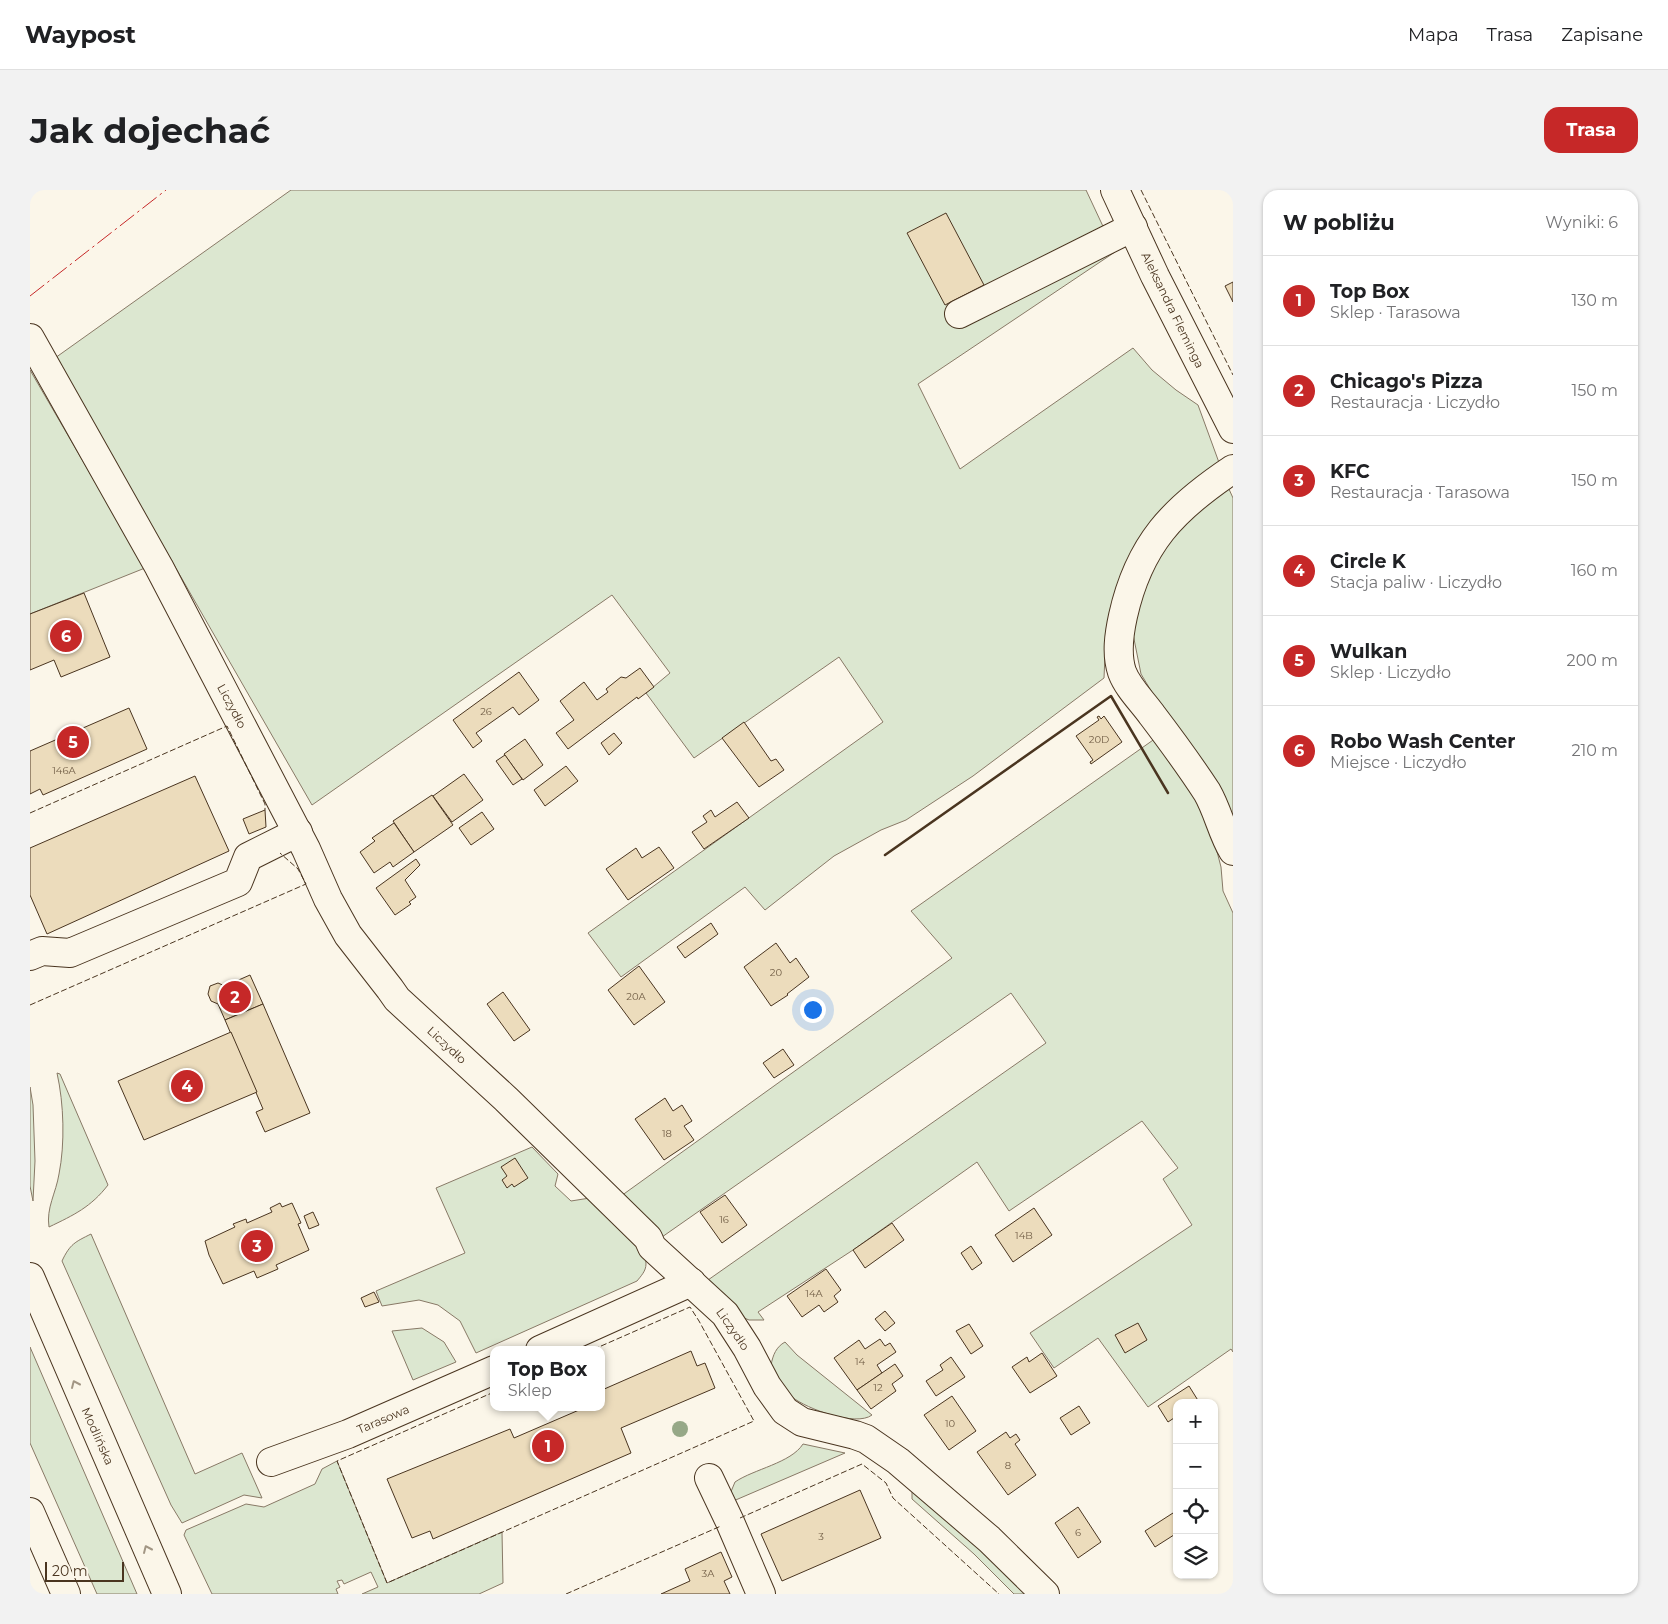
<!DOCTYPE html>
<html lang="pl">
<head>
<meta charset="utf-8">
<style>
  :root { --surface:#fff; --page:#f2f2f2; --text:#202124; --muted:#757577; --line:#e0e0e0; --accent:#c62828 }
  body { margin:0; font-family:Montserrat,sans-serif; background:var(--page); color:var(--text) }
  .controls { position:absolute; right:15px; bottom:15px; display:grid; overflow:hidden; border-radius:10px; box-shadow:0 1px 4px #0004 }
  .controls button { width:45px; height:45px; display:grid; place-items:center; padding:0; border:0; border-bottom:1px solid var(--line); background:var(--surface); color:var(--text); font:25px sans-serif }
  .scale { position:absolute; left:15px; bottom:12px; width:79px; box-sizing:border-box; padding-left:5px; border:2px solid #4a3520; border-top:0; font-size:14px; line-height:18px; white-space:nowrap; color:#4a3520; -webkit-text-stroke:4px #fbf6e9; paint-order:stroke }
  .you { position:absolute; left:782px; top:819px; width:18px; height:18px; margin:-12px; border:4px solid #fff; border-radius:50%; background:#1a73e8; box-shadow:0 0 0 8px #1a73e833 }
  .badge { display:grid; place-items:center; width:32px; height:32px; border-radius:50%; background:var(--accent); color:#fff; font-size:16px; font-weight:700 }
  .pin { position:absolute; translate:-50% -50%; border:2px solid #fff; box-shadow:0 1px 5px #0006 }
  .popup { position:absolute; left:460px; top:1156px; width:115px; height:65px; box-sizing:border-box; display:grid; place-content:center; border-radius:10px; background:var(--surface); filter:drop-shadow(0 1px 4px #0005); font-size:16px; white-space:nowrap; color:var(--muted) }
  .popup b { font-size:19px; color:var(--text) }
  .popup::after { content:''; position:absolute; left:50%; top:100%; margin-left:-10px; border:10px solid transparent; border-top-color:var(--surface) }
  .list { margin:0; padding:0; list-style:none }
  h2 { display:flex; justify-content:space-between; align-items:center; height:65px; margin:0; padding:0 20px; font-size:21px }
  h2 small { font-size:16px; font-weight:400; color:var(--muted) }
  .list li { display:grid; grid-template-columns:32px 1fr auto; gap:15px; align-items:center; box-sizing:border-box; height:90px; padding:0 20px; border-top:1px solid var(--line) }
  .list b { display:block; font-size:19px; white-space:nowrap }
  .list p { margin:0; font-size:16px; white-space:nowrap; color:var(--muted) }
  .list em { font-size:16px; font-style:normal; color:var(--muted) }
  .icon { flex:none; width:28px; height:28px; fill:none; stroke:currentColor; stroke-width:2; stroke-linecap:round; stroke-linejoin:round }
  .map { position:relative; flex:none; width:1203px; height:1404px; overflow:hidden; border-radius:15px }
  header { display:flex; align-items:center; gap:30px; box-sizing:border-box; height:70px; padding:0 25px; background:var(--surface); border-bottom:1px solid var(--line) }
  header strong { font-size:24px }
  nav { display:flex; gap:28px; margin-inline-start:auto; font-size:18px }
  .intro { display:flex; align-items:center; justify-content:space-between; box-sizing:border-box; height:120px; padding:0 30px }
  h1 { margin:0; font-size:35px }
  .button { padding:12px 22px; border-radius:15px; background:var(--accent); color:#fff; font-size:18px; font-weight:700 }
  main { display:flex; gap:30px; padding:0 30px }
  aside { flex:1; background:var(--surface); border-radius:15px; box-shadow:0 1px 4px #0004 }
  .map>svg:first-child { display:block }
</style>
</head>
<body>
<header>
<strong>Waypost</strong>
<nav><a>Mapa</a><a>Trasa</a><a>Zapisane</a></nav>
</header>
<div class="intro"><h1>Jak dojechać</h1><a class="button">Trasa</a></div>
<main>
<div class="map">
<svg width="1203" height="1404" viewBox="0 0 1203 1404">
  <rect width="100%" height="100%" fill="#fbf6e9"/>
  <g fill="#dce7d0" stroke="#887966">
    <polygon points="261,0 1056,0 1085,62 888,194 930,279 1103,158 1122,180 1146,200 1168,215 1191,278 1145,314 1075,465 1074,488 943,586 876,630 851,640 804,666 735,720 715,697 591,787 558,743 853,532 809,467 664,568 616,503 640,483 582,405 282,615 25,168"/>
    <polygon points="0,180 115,378 0,424"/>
    <polygon points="1198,297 1203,308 1203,637 1111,484 1101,434 1134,346"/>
    <polygon points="1126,548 1159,588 1183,646 1191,677 1193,701 1203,723 1203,1162 1201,1159 1118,1217 1068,1148 1024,1178 1000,1143 1162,1035 1133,989 1148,978 1112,931 979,1021 947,972 823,1060 728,1122 734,1130 719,1130 712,1127 678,1090 1016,853 981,803 632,1047 591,1006 922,768 881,721"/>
    <path d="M 27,883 L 30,884 L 78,995 C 61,1017 44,1025 19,1037 C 16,1018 26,1003 29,984 C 35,954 34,914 27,883 Z"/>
    <polygon points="0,897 3,915 5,971 3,1011 0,996"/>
    <path d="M 502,957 L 528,984 L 525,996 L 541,1011 L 566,1007 C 580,1022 617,1053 616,1074 C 616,1081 611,1086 607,1091 L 446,1163 L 430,1131 L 408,1115 L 389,1110 L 352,1116 L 346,1101 L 435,1063 L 406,998 Z"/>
    <path d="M 61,1044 L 165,1284 L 212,1263 L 232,1308 L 214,1305 L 152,1333 L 141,1315 L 32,1071 C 40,1054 45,1052 61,1044 Z"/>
    <polygon points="392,1138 414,1152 426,1172 383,1190 362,1141"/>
    <path d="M 755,1152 L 767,1165 L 842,1225 C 826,1237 777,1219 762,1207 C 753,1199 747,1186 741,1175 C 743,1165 746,1157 755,1152 Z"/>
    <polygon points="0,1157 107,1404 67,1404 0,1253"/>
    <path d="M 773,1254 L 815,1263 L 701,1312 L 700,1304 L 705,1292 C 724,1279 761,1273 773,1254 Z"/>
    <polygon points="307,1271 357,1393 472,1342 473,1393 449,1404 332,1404 348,1397 341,1382 314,1394 312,1390 307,1391 310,1397 306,1399 308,1404 182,1404 154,1345 156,1340 216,1314 234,1317 285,1294 292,1279"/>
    <polygon points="882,1298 923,1333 998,1404 984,1404 944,1364 882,1309"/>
  </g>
  <g fill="#ecdcbc" stroke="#4a3520">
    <polygon points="916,23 954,95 915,115 877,43"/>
    <polygon points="1203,92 1203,112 1195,96"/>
    <polygon points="54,403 80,467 31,487 24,470 0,480 0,424"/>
    <polygon points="610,478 624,497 608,509 607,507 538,559 526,543 544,530 530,511 554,492 567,510 578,502 576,499 591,487 596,488"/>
    <polygon points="489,482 509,510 489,525 483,517 446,543 452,551 443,558 423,530"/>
    <polygon points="99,518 117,559 13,605 10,599 0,604 0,561"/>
    <polygon points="1069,526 1071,529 1074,526 1092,552 1061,574 1060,572 1063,570 1046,546 1069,530 1067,527"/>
    <polygon points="714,532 741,571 746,569 754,580 729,597 692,548"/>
    <polygon points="584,543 592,553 579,565 571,553"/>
    <polygon points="495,549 513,575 493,590 474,564"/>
    <polygon points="475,565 492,589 483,595 466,571"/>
    <polygon points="536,576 548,591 515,616 504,600"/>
    <polygon points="434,584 453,610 422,632 403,606"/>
    <polygon points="165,586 199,661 17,744 0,705 0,658"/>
    <polygon points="402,605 423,635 384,662 363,631"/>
    <polygon points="707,612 719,628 674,659 662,642 677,632 673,626 681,620 685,627"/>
    <polygon points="235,620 236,637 219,644 213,629"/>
    <polygon points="452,622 464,639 441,655 429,638"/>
    <polygon points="364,633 384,662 363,677 360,672 344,683 330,662 345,651 342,648"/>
    <polygon points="629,657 644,678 598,710 576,679 606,658 612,668"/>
    <polygon points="386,669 390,675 375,690 386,707 379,712 381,714 365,725 346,698"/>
    <polygon points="681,733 688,744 655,768 647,757"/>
    <polygon points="746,753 760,773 766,768 779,787 757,804 758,805 741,816 714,777"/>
    <polygon points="609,776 635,812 604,835 578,800"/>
    <polygon points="220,785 233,814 195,830 188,814 181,811 178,804 180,796 188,793 195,796"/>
    <polygon points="473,802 500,840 484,851 457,814"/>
    <polygon points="233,814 280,923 235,942 226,922 233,919 195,830"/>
    <polygon points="201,842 227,902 114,950 88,891"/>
    <polygon points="753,859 764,875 744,888 733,873"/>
    <polygon points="635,908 643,921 652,915 662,931 654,936 664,950 634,970 605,929"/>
    <polygon points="485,968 498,988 484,997 482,994 477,998 472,990 477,986 471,977"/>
    <polygon points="695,1005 717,1035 692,1053 670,1022"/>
    <polygon points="250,1013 252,1017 262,1013 271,1033 268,1034 279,1060 246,1075 248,1079 227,1088 224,1081 193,1094 179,1065 175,1051 205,1037 203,1034 216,1029 217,1033 242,1022 240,1018"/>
    <polygon points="1004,1018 1022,1045 983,1072 965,1045"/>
    <polygon points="283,1022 289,1035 279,1039 274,1026"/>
    <polygon points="862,1033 874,1050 835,1078 823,1060"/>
    <polygon points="941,1056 952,1073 942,1080 931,1063"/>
    <polygon points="796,1079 811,1100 804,1106 808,1112 794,1122 789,1115 772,1127 757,1106"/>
    <polygon points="344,1102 349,1112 335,1117 331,1108"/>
    <polygon points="855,1121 865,1133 855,1141 845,1129"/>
    <polygon points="1108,1133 1117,1150 1095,1163 1085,1145"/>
    <polygon points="939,1134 953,1156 941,1164 926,1141"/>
    <polygon points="850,1149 855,1156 860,1153 866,1162 847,1175 852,1183 827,1200 804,1168 829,1150 835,1159"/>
    <polygon points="661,1161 667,1176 675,1173 685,1198 591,1238 601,1263 403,1349 400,1341 382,1348 357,1289 480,1239 484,1248 556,1217 572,1217 572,1200"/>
    <polygon points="1012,1163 1027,1186 1000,1203 982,1177 997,1167 999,1172"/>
    <polygon points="921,1167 935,1187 906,1206 896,1191 913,1180 910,1175"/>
    <polygon points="865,1174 873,1186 862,1194 866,1201 841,1219 827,1200"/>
    <polygon points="1159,1196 1169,1212 1147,1213 1147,1226 1138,1232 1128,1216"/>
    <polygon points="922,1206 946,1241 919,1260 894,1225"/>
    <polygon points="1049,1216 1060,1233 1041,1245 1030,1228"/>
    <polygon points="976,1242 980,1248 986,1244 990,1250 985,1254 1006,1285 978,1305 947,1262"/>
    <polygon points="830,1300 851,1348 752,1391 731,1344"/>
    <polygon points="1048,1317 1071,1352 1048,1368 1025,1333"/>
    <polygon points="1143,1323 1147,1329 1147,1343 1125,1357 1115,1341"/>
    <polygon points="691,1362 702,1387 694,1391 700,1404 631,1404 660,1391 655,1379"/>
  </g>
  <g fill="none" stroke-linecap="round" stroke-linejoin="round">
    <defs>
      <g id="minor">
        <polyline points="1085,0 1125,86 1203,239"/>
        <polyline points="929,124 1103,37"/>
        <polyline points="0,148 129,377 276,659 298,709 318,745 360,799 367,809 476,909 618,1048 622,1057 695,1124 717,1158 737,1196 755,1221 772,1232 825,1245 836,1249 868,1271 959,1349 1015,1404"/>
        <path d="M 1203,279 C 1143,319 1109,354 1093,426 C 1089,444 1086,464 1092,482 C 1098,498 1112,511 1122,525 C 1141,550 1160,576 1177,602 C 1188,621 1192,643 1203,661"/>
        <polyline points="0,766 12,761 40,763 208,692 218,667 268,642"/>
        <polyline points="510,1160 661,1092"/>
        <polyline points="241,1272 318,1244 464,1180"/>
        <polyline points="679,1288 700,1332 731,1404"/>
      </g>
      <g id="major">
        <polyline points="0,1087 137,1404"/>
        <polyline points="0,1322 36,1404"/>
      </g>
    </defs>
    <use href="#minor" stroke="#4a3520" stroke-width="30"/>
    <use href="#major" stroke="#4a3520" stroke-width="30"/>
    <use href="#minor" stroke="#fbf6e9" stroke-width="28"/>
    <use href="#major" stroke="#fbf6e9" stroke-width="28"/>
    <g stroke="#4a3520" stroke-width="1" stroke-dasharray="6 2.5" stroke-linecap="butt">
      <polyline points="1111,0 1203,185"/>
      <polyline points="0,623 197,536 235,614 235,620"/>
      <polyline points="0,815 276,694 268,679 250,663"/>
      <polyline points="464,1202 307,1271 357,1393 724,1231 669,1131 660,1117 562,1160"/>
      <polyline points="710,1328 832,1274 856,1293 863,1308 969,1404"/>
      <polyline points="536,1404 691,1336"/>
    </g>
    <polyline stroke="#4a3520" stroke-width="2.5" points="855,665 1081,506 1138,603"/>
    <polyline stroke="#c62828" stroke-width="1" stroke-dasharray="18 4 2.5 4" stroke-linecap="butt" points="0,106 136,0"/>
  </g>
  <circle fill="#96a887" cx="650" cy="1239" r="8"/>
  <defs><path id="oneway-chevron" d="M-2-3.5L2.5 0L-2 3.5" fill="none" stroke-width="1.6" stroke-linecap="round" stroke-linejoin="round" transform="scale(1.25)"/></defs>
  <g stroke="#a29684">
    <use href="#oneway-chevron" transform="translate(45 1194) rotate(-114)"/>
    <use href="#oneway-chevron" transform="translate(117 1359) rotate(-114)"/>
  </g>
  <g text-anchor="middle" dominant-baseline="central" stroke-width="4" stroke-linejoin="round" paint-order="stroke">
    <g font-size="10" fill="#725f47">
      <text x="456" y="521">26</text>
      <text x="1069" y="549">20D</text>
      <text x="34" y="580">146A</text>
      <text x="746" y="782">20</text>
      <text x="606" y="806">20A</text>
      <text x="637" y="943">18</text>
      <text x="694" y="1029">16</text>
      <text x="994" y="1045">14B</text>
      <text x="784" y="1103">14A</text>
      <text x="830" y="1171">14</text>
      <text x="848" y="1197">12</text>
      <text x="920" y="1233">10</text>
      <text x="978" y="1275">8</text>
      <text x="1048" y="1342">6</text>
      <text x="791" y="1346">3</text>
      <text x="678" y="1383">3A</text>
    </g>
    <g font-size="12" fill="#4a3520" stroke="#fbf6e9">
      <text transform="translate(1143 120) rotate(64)">Aleksandra Fleminga</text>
      <text transform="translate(202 516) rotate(62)">Liczydło</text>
      <text transform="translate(417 855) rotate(43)">Liczydło</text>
      <text transform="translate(703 1139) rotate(55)">Liczydło</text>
      <text transform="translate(353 1229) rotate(-23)">Tarasowa</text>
      <text transform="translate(68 1246) rotate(66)">Modlińska</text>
    </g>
  </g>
</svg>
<div class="controls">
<button>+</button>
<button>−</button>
<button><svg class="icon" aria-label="locate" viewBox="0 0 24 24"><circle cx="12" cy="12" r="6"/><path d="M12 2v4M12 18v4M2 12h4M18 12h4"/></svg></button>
<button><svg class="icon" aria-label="layers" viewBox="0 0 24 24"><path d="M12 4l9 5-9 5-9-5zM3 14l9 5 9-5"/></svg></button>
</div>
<div class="scale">20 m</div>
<div class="you"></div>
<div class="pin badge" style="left:518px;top:1256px">1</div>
<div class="popup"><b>Top Box</b>Sklep</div>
<div class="pin badge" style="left:205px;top:807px">2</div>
<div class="pin badge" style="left:227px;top:1056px">3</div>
<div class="pin badge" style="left:157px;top:896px">4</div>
<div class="pin badge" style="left:43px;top:552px">5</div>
<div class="pin badge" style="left:36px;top:446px">6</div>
</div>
<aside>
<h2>W pobliżu<small>Wyniki: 6</small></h2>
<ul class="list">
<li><span class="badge">1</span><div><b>Top Box</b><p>Sklep · Tarasowa</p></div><em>130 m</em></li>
<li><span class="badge">2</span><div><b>Chicago's Pizza</b><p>Restauracja · Liczydło</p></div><em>150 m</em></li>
<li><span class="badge">3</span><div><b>KFC</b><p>Restauracja · Tarasowa</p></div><em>150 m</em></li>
<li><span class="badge">4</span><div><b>Circle K</b><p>Stacja paliw · Liczydło</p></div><em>160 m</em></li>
<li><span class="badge">5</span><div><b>Wulkan</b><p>Sklep · Liczydło</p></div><em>200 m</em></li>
<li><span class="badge">6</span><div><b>Robo Wash Center</b><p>Miejsce · Liczydło</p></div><em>210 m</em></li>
</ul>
</aside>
</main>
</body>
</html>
